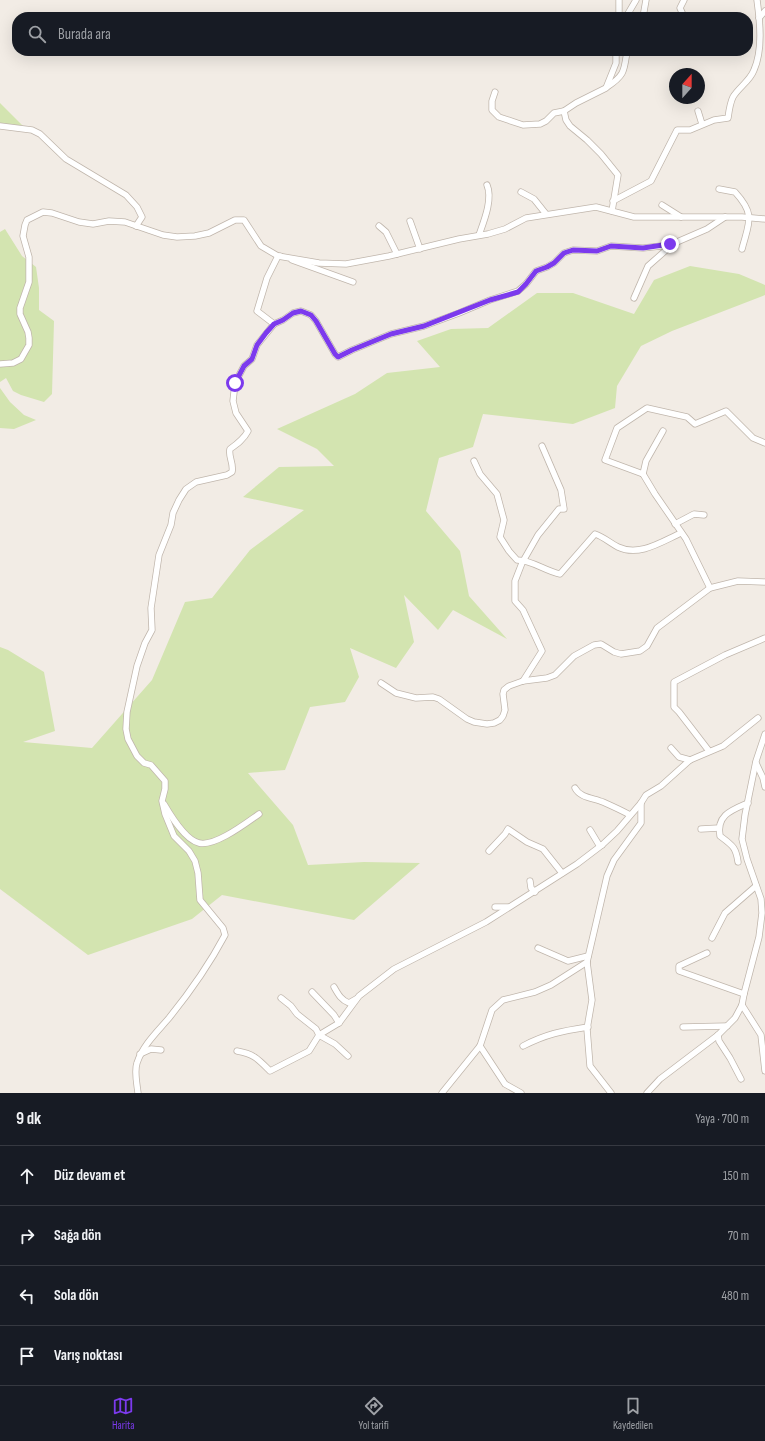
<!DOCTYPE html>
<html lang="tr">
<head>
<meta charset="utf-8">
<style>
  :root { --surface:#171b24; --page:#242831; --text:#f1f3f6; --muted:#9ea1a6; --line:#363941; --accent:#7c3aed }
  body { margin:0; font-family:"Sofia Sans Condensed",sans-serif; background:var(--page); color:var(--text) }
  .compass { position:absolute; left:669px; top:68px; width:36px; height:36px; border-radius:50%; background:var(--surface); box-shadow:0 4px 16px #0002; rotate:21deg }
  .stop { position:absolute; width:12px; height:12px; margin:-9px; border:3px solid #7c3aed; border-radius:50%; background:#fff }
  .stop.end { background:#7c3aed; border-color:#fff; box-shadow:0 1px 4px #0008 }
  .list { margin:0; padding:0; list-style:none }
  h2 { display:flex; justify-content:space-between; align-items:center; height:52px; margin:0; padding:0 16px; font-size:17px }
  h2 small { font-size:13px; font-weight:400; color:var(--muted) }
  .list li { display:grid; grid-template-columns:26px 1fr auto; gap:12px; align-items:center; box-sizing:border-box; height:60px; padding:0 16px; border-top:1px solid var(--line) }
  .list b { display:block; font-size:15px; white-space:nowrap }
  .list em { font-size:13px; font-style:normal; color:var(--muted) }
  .icon { flex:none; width:22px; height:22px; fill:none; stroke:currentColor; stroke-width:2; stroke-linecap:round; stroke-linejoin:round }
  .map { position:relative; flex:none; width:765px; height:1093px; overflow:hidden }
  .search { position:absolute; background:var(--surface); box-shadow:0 4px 16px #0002; left:12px; right:12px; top:12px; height:44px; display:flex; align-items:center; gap:10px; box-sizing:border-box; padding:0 14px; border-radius:16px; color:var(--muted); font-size:15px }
  .sheet { height:292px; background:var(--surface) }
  nav { display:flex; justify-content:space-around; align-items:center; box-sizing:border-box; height:56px; border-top:1px solid var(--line); background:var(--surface); font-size:11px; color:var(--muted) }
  nav a { display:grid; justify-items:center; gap:2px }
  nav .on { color:var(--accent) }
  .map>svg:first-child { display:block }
</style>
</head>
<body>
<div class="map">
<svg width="765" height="1093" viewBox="0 0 765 1093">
  <rect width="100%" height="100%" fill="#f2ece5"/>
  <g fill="#d3e4b0">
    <polygon points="0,103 26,129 0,126"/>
    <polygon points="5,229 22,256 36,267 39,288 39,310 54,321 52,394 44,402 21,395 13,391 6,378 0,382 0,232"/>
    <polygon points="690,266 739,274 765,285 765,295 672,331 641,346 617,386 615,408 573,424 483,414 473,447 439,458 426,511 460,551 469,596 507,639 453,610 438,630 404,595 414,642 396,668 350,648 359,677 345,702 310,707 285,770 248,773 293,825 308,865 364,862 420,863 354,920 222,895 192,919 88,955 0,889 0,647 8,650 44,672 55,731 23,742 92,748 152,680 185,602 212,598 250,550 304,510 243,497 279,467 334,466 317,449 277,429 355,394 387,373 440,367 417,341 451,329 488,328 537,293 573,293 634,314 654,280"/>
    <polygon points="0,388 10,402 24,415 36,420 14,429 0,428"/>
  </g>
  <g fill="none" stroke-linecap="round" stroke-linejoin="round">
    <defs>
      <g id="minor">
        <polyline points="619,0 619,17"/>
        <polyline points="626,17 636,0"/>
        <polyline points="643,17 646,0"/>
        <polyline points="684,17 680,8 684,0"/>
        <polyline points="759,18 765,11"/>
        <path d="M 607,87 C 625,75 624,71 627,51"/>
        <polyline points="495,92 492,101 492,110 499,117 523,125 540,124 546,121 554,113 564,111 576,103 606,88 616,63 616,51"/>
        <polyline points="564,111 566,120 570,126 587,140 601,154 618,175 612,211"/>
        <polyline points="698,111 702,124"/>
        <polyline points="0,126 32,130 40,134 66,159 126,195 137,207 142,217 136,226"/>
        <path d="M 719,189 L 735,192 C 756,215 749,222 742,249"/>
        <polyline points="521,192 534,199 546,214"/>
        <path d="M 613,201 L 651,181 L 677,130 L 690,130 L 714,120 L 728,118 C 729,111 730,103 733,97 C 739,87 750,81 754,70 C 763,49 760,22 757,0"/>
        <polyline points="662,205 681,217"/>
        <polyline points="410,221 420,249"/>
        <polyline points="379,226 386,232 397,254"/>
        <path d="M 479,235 C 484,221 493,199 487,185"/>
        <polyline points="292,260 353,282"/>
        <polyline points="634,298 648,266 673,244"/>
        <polyline points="274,324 257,311 267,278 278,256 280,256"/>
        <polyline points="0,364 13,363 21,359 29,345 29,338 28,332 20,314 20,308 29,282 29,257 23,236 25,225 27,220 43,212 52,213 79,222 93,224 109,221 125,222 163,235 177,237 195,236 209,233 235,220 244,220 261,246 278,256 319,263 346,264 389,256 459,239 488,234 505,229 526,218 596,207 634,217 742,217 765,219"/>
        <path d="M 474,461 L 480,474 L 497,494 L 504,520 L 500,537 L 509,551 L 517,560 C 532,560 545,571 560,574 L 595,534 C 604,537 610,543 618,547 C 639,557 661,542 681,533"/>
        <polyline points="643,474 646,461 663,431"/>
        <polyline points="675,524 694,514 704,515"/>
        <polyline points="710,588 686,539 655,494 643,474 605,460 617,428 647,408 687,417 695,424 726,411 753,438 765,443"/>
        <polyline points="523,681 542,651 523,610 515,601 515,581 522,563 538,535 559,509 564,509 561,490 542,446"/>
        <polyline points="381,683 396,693 416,698 433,697 439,699 467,719 474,722 487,724 494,723 500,720 503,716 505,710 503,694 504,690 509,686 523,681 547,678 555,675 574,656 594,645 601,644 614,652 621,654 640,651 647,646 657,628 710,588 738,581 765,582"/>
        <polyline points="671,748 679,757 690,760"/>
        <polyline points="709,751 679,712 674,707 674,682 725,655 765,638"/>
        <polyline points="756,763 763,778 765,787"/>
        <path d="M 575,788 C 580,798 594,798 603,802 C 612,806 621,810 630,815"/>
        <path d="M 164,804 C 171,816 185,840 199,843 C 215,847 246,823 259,814"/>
        <polyline points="701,829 719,828"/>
        <polyline points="590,830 599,845 602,845"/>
        <polyline points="489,851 505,834 508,829 527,842 543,849 562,873"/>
        <path d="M 738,862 C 736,847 732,845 720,836 C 716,815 732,810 748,803"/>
        <polyline points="530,881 531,888 535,892"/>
        <polyline points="495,907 508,907"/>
        <polyline points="712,938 725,913 756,886"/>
        <polyline points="538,948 568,961 588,956"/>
        <polyline points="707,953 679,966 679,971 744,994"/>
        <path d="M 334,987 C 338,994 341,1000 349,1003 L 356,999"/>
        <polyline points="312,992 334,1015 339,1023"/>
        <polyline points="281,998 291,1006 297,1014 316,1029 319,1035 335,1044 348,1056"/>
        <polyline points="742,1005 761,1035 765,1071"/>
        <polyline points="683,1027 727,1026"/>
        <polyline points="718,1035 719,1041 730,1058 741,1079"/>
        <polyline points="480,1046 505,1084 521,1093"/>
        <path d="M 523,1046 C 546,1034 562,1031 588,1027"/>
        <path d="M 237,1051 C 254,1054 258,1059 270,1071 L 309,1051 L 319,1035 L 339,1023 L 359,996 L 394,969 L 486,922 L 577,864 L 602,845 L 617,831 L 641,803 L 646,795 L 661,786 L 690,760 L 723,746 L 758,718"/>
        <polyline points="140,1054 151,1049 161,1050"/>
        <path d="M 138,1093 C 137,1084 134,1071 137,1063 C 143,1045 157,1032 169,1018 C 190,992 209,965 225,935 L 223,928 L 200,900 L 198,873 L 195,861 L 189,851 L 174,836 L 165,814 L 162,801 L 165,789 L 165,781 L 151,765 L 144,763 L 137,756 L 128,739 L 126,729 L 127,712 L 137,666 L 145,643 L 152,630 L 151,608 L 159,555 L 171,525 L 173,513 L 179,500 L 186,489 L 196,482 L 227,475 L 232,472 C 234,463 228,457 230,449 C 237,444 244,439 248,431 L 236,413 L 233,401 L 235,383 L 244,366 L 252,359 L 257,345 L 274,324 L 283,320 L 293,313 L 301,311 L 311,315 L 316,321 L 335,354 L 338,357 L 352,350 L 391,334 L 424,326 L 459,313 L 490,300 L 518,291 L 526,284 L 536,271 L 547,267 L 554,263 L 564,253 L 573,250 L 597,251 L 611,246 L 643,248 L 670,245 L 707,229 L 725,217"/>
        <polyline points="442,1093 480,1046 492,1010 503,1000 535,992 551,985 587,962"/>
        <polyline points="611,1093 590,1066 587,1029 592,1000 587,962 607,876 614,860 641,823 641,803"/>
        <polyline points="647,1093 660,1079 718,1035 735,1018 742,1005 744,994 759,937 762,913 761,899 747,859 742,839 745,815 756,761 765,734"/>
      </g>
    </defs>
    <use href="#minor" stroke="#c0b6ac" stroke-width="7"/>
    <use href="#minor" stroke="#fff" stroke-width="5.5"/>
  </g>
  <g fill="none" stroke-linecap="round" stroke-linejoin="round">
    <polyline stroke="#7c3aed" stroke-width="5" points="235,383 244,366 252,359 257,345 266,333 274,324 283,320 293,313 301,311 311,315 316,321 335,354 338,357 352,350 391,334 424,326 490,300 518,292 526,284 536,271 547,267 554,263 564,253 573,250 597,251 611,246 643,248 670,244"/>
  </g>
</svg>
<svg class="compass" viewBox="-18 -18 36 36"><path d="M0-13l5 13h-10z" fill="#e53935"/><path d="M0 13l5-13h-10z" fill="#9ea1a6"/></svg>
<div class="stop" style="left:235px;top:383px"></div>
<div class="stop end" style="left:670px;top:244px"></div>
<div class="search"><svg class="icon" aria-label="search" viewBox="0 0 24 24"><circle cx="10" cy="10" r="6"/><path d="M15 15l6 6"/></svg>Burada ara</div>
</div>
<section class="sheet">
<h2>9 dk<small>Yaya · 700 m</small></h2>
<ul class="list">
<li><svg class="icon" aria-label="ahead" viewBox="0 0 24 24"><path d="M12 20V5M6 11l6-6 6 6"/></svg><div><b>Düz devam et</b></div><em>150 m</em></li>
<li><svg class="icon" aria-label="right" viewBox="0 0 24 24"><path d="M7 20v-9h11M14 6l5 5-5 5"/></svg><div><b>Sağa dön</b></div><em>70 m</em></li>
<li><svg class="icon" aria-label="left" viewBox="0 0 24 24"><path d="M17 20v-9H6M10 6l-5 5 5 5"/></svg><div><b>Sola dön</b></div><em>480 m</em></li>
<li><svg class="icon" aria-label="arrive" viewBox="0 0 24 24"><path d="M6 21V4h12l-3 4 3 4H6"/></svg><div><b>Varış noktası</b></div></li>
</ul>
</section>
<nav>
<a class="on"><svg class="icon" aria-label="map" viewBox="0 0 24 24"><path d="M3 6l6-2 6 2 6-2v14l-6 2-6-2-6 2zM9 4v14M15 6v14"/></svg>Harita</a>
<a><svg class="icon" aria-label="directions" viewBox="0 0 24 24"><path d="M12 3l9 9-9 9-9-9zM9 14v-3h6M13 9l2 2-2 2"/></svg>Yol tarifi</a>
<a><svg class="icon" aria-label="saved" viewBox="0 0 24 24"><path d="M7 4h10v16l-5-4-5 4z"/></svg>Kaydedilen</a>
</nav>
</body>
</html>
